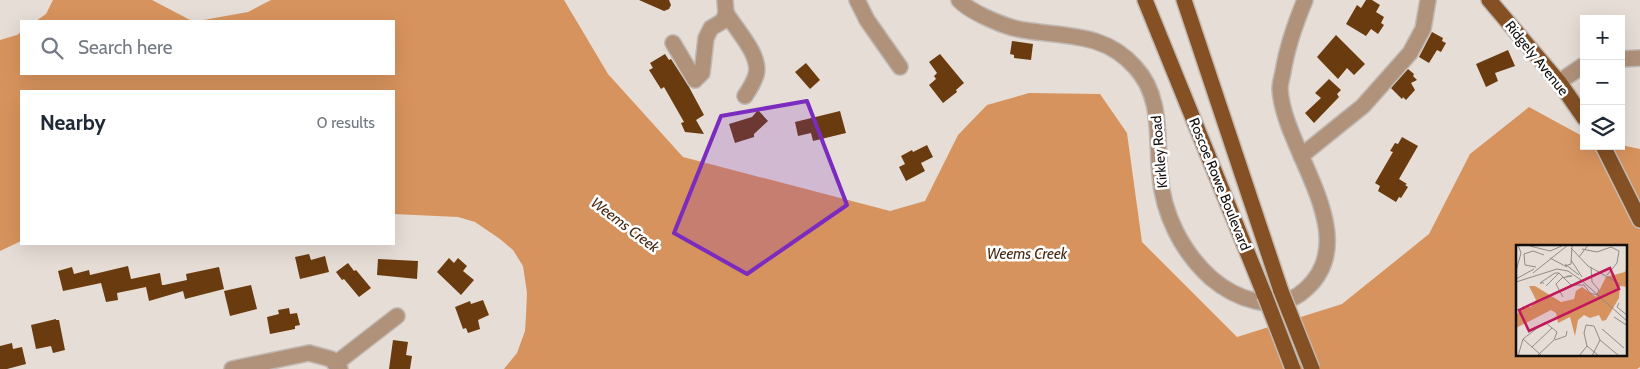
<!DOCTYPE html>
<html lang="en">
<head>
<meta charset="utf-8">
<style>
  :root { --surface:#fff; --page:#f2f2f3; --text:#1f2937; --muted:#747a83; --line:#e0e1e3 }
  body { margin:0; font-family:Cabin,sans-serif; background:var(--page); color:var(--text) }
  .controls { position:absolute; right:15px; top:15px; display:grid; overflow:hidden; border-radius:0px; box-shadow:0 5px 20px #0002 }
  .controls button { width:45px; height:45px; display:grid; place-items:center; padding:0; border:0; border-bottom:1px solid var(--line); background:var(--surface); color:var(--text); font:25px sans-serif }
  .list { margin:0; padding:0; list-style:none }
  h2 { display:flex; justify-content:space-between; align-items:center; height:65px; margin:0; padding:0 20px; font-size:21px }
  h2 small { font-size:16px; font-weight:400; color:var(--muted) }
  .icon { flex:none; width:28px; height:28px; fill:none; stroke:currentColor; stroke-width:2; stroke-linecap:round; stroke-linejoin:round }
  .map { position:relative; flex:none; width:1640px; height:369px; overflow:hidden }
  .search { position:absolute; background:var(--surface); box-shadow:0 5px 20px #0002; left:20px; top:20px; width:375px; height:55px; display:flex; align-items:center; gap:12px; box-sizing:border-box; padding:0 18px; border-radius:0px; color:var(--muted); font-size:19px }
  .panel { position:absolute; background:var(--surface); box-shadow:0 5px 20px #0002; left:20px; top:90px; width:375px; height:155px; border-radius:0px }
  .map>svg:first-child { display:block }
</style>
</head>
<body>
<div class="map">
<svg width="1640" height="369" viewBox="0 0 1640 369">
  <rect width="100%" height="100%" fill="#e6ddd6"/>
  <g fill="#d7935d" fill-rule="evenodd">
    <polygon points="53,0 152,0 192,21 36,21 46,14"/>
    <path d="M 271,0 L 564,0 L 608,74 L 683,157 L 890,211 L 925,201 L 958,135 L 987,105 L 1029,93 L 1100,94 L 1127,133 L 1142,242 L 1237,337 L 1342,304 L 1429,234 L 1470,154 L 1529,107 L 1584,137 L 1584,146 L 1621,145 L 1640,149 L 1640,367 L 1637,369 L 504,369 L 517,353 L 525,331 L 526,315 L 527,293 L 523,266 L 513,250 L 500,239 L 475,222 L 458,217 L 394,214 L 394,91 L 21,91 L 21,241 L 0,251 L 0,40 L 17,35 L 21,32 L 21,74 L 394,74 L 394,21 L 198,21 L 248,12 ZM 1518,246 L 1626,246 L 1626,355 L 1518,355 Z"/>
  </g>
  <g fill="#6a3b0f">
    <polygon points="639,0 669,0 671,5 669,9 664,11"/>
    <polygon points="1366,0 1372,0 1380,5 1376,12 1384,17 1381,23 1384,25 1378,34 1371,29 1366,36 1346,24 1357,5 1361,8"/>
    <polygon points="1432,32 1443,38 1442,41 1446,43 1441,52 1437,50 1429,63 1419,57"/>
    <polygon points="1336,35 1365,64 1354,75 1347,68 1338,79 1317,57"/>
    <polygon points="1012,41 1033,44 1031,60 1014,58 1014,55 1010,54"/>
    <polygon points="1508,50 1515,66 1495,73 1498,81 1486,87 1476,64"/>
    <polygon points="665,54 669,60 671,59 689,87 704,115 696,120 704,134 685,132 681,123 684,122 664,87 661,89 649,70 653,68 650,63"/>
    <polygon points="940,54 964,83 956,90 957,92 943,103 929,85 936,79 934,76 937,73 929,62"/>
    <polygon points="806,63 820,80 810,89 795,72"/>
    <polygon points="1408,69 1414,74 1413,76 1417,80 1411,83 1415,90 1406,100 1403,97 1402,99 1391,88"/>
    <polygon points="1329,79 1341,90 1337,94 1339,97 1314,123 1305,113 1321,98 1315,93"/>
    <polygon points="758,110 768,121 754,134 754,137 735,143 729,124 752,117"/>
    <polygon points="840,111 846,133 813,141 811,133 798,136 795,122"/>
    <polygon points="1402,137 1418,146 1399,179 1407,184 1405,185 1408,187 1401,198 1399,197 1396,202 1378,191 1380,186 1375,183 1393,152 1390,151 1395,143 1398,144"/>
    <polygon points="927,145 933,157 921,163 925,171 906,181 899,167 905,164 901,156 912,150 913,152"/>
    <polygon points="309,254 311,260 325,256 329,272 300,279 295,257"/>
    <polygon points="449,258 454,263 458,258 467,266 463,271 474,280 461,295 437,272"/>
    <polygon points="378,259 418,261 417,279 377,275"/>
    <polygon points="348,263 354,271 356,270 371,288 359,297 344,279 342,280 336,272"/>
    <polygon points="128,266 131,279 160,273 162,285 164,285 187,280 186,274 219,267 224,289 185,299 183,291 149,301 146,287 117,293 118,300 106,302 101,283 63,291 58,271 72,267 74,274 89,270 90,275"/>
    <polygon points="251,285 257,309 230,316 224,291"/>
    <polygon points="483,300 489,315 478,320 480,329 468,333 466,328 463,329 455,307 470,301 471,304"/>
    <polygon points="289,308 290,314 297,313 300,325 295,326 295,329 270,334 267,317 279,314 278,310"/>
    <polygon points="56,319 56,320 59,320 65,350 53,353 51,346 36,349 31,325"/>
    <polygon points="393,340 408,342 406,355 412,356 410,369 389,369"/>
    <polygon points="12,343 13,349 22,347 26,364 7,369 0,369 0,346"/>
  </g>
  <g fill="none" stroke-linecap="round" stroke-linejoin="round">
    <defs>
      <g id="minor">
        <polyline points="857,0 867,20 900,67"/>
        <path d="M 959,0 C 965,7 975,12 983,16 C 996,22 1009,28 1023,30 C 1065,37 1104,32 1135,67 C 1163,97 1156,138 1160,175 C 1163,214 1182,252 1211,278 C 1225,290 1238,297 1255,301 C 1274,306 1292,302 1306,289 C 1365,236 1283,149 1280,89 C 1280,83 1282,78 1283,72 C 1287,47 1295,24 1305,0"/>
        <path d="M 726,13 C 735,28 762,56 756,75 C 754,82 749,90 745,96"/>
        <polyline points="673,43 695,80 702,73 706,38 711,28 723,21 726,13 725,0"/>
        <polyline points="1621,59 1640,58"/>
        <polyline points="1559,82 1584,65"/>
        <polyline points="1301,156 1363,106 1410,53 1423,29 1428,0"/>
        <polyline points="335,364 397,316"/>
        <polyline points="232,369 309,353 331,359 340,369"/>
      </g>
      <g id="major">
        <polyline points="1145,0 1265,296"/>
        <polyline points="1184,0 1281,291"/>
        <polyline points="1489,0 1559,82 1584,118"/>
        <polyline points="1603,146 1640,220"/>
      </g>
    </defs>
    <use href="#minor" stroke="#c0b8b2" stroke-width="18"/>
    <use href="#major" stroke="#c0b8b2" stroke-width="18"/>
    <use href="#minor" stroke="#b0927b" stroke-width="15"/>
    <use href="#major" stroke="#845024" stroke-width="15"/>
    <defs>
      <g id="major-bridge">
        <polyline points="1281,291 1312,369"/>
        <polyline points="1265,296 1293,369"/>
      </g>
    </defs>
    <use href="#major-bridge" stroke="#c0b8b2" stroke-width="18" stroke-linecap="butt"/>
    <use href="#major-bridge" stroke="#845024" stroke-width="15"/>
  </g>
  <path fill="#7b2cbf" fill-opacity="0.2" stroke="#7b2cbf" stroke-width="4" stroke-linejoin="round" d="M 807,101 L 847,205 L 747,274 L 674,233 L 721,116 Z"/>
  <g text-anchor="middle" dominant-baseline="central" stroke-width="5" stroke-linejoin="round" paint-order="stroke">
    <g font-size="14" fill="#120f0d" stroke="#fff">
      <text transform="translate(1537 58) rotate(51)">Ridgely Avenue</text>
      <text transform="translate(1159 152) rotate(-95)">Kirkley Road</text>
      <text transform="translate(1220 184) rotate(68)">Roscoe Rowe Boulevard</text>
    </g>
    <g font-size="15" font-style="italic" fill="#472a13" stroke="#fff">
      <text transform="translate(625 225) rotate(37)">Weems Creek</text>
      <text x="1027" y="254">Weems Creek</text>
    </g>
  </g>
  <g transform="translate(1516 245)">
    <rect width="111" height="111" fill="#e6ddd6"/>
    <path d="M 111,23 L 111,42 L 104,41 L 103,53 L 90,75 L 86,76 L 83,70 L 74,73 L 68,70 L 62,75 L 59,91 L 54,72 L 42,78 L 40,68 L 35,65 L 0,83 L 0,71 L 7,61 L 15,62 L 20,55 L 13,41 L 19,41 L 45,57 L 58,54 L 60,46 L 66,42 L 80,52 L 90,32 L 109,27 Z" fill="#d7935d"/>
    <path fill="none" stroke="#918b86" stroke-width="1" d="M 14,1 L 34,6 L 48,0M 55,3 L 72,21 L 104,39M 66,4 L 81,7 L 95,2 L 103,6 L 101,18 L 91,30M 63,12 L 72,0M 34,13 L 51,22M 55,15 L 66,32M 49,19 L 63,30M 49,21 L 55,19 L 56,0M 20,22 L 9,20 L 8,9 L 17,6 L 28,10M 0,26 L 5,8 L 2,0M 17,28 L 52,0M 43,28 L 55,40 L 68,40 L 74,48 L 81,50 L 83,45 L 76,37 L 75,22M 47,32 L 40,39 L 47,52M 47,33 L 52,31 L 56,31 L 50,32M 0,34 L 18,24M 64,34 L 112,77M 0,37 L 41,24 L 52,26 L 65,35M 28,38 L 24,38 L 39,28 L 43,28M 30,41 L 43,28M 103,58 L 101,62 L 112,71M 98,72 L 112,81M 86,84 L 108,103M 7,94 L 29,77 L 41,87 L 38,95 L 21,111M 7,94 L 26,111M 39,95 L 50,91 L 51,86M 71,101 L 83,111M 16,102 L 36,83M 2,111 L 7,94M 63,111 L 71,101 L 68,88 L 70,80 L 78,81 L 84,95 L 102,110M 76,111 L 84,95"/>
    <path fill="#c2185b" fill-opacity="0.15" stroke="#c2185b" stroke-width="2.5" d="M 94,23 L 103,44 L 13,86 L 3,65 Z"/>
    <rect width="111" height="111" fill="none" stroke="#120f0d" stroke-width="2.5"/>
  </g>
</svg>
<div class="controls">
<button>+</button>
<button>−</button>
<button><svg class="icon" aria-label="layers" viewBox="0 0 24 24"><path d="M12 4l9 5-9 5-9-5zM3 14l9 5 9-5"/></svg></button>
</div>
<div class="search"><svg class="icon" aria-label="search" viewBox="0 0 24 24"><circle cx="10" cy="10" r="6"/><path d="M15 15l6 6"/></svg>Search here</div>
<section class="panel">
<h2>Nearby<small>0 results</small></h2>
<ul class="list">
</ul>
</section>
</div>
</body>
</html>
